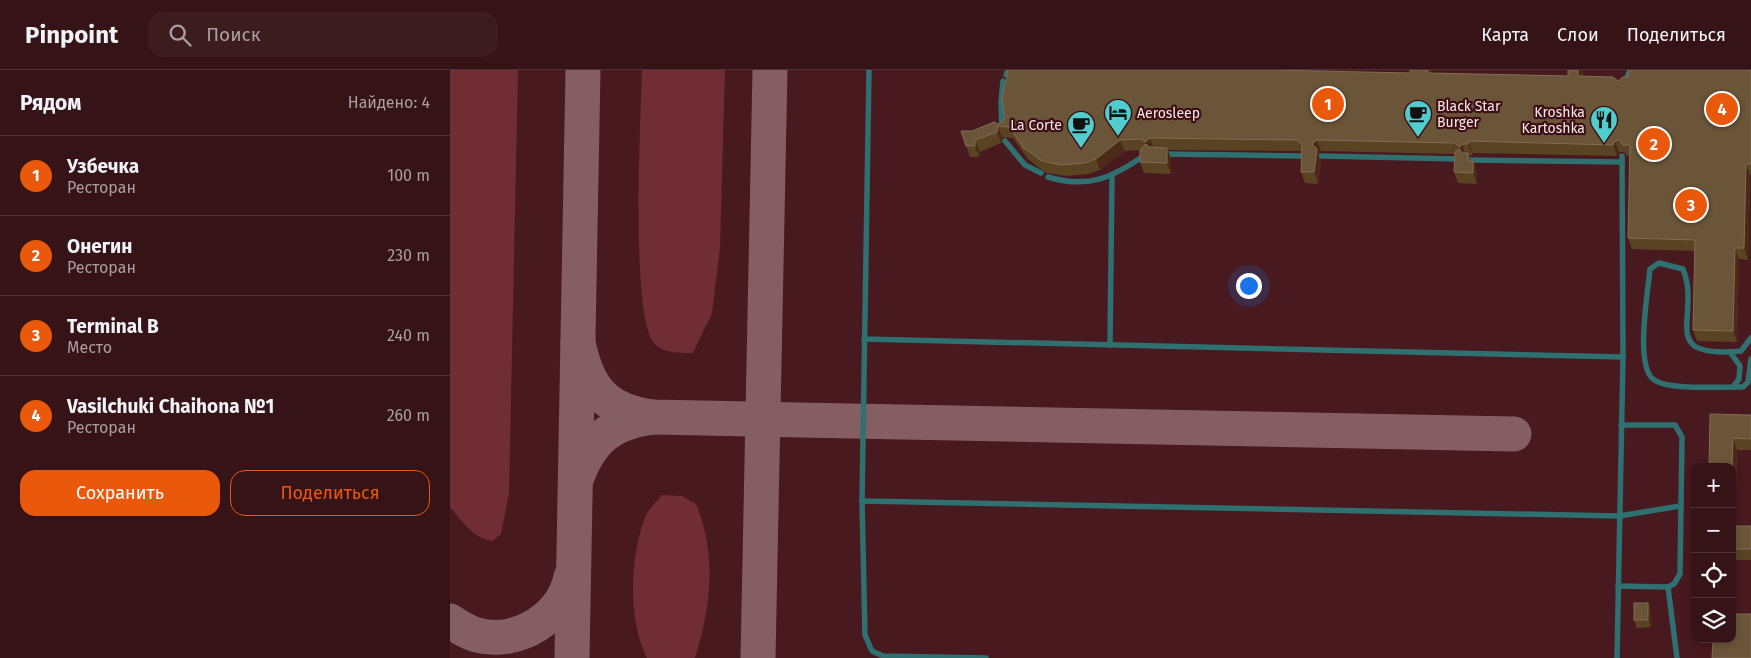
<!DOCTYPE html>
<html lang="ru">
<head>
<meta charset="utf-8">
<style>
  :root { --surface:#361317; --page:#3d1c20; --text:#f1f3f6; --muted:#aa9ea1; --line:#503236; --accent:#ea580c }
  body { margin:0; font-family:"Fira Sans",sans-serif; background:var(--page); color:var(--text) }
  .controls { position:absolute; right:15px; bottom:15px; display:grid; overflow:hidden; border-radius:10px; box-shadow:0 2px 8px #0003 }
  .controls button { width:45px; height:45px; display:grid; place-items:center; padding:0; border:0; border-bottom:1px solid var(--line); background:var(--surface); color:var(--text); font:25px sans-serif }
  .you { position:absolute; left:798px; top:215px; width:18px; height:18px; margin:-12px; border:4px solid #fff; border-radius:50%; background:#1a73e8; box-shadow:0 0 0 8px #1a73e833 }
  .badge { display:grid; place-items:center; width:32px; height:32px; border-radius:50%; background:var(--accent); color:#fff; font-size:16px; font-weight:700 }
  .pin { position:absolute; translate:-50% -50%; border:2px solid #fff; box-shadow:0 1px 5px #0006 }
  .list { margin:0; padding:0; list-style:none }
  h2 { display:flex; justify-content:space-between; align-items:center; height:65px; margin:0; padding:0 20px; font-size:21px }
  h2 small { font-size:16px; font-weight:400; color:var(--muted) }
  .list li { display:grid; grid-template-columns:32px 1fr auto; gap:15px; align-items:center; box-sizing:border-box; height:80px; padding:0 20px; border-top:1px solid var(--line) }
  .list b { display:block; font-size:19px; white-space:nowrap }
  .list p { margin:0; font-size:16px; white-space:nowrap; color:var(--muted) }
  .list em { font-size:16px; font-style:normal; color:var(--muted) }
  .actions { display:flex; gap:10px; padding:15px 20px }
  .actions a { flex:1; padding:11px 0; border:1px solid var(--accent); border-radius:15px; text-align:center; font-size:18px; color:var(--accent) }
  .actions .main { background:var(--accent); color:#fff }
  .icon { flex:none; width:28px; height:28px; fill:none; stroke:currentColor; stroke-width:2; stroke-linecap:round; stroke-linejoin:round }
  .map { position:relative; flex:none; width:1301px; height:588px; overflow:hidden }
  header { display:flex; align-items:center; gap:30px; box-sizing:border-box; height:70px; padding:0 25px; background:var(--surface); border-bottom:1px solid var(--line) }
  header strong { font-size:24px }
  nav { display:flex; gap:28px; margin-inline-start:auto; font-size:18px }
  .search { width:350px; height:45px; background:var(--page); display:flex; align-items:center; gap:12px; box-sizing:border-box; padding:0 18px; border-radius:15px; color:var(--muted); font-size:19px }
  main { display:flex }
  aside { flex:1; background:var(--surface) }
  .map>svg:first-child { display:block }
</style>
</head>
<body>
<header>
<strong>Pinpoint</strong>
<div class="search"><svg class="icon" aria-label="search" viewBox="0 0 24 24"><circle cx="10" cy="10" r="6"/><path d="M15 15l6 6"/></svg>Поиск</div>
<nav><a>Карта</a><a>Слои</a><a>Поделиться</a></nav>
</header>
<main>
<aside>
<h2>Рядом<small>Найдено: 4</small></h2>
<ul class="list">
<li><span class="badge">1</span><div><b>Узбечка</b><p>Ресторан</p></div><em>100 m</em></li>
<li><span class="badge">2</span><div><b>Онегин</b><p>Ресторан</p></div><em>230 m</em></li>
<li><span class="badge">3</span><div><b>Terminal B</b><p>Место</p></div><em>240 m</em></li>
<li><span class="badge">4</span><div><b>Vasilchuki Chaihona №1</b><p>Ресторан</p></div><em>260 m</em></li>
</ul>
<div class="actions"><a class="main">Сохранить</a><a>Поделиться</a></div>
</aside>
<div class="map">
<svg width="1301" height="588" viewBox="0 0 1301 588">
  <rect width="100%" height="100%" fill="#48191f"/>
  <g fill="#712d34">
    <path d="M 0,0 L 68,0 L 59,423 L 51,464 L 42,471 C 23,468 12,451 0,437 Z"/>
    <path d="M 192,0 L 275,0 L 270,178 L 262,243 L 243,283 C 230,283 212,283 204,273 C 180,245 191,45 192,0 Z"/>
    <path d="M 212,425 L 232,426 L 246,434 C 267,484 261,538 245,588 L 197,588 C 178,552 180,489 194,450 C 197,441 205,433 212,425 Z"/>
  </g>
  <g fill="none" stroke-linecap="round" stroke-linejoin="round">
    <g stroke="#845e62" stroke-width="35">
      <path d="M 128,272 C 137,318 155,341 203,347 L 1064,364"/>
      <path d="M 126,410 C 140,370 161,352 203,347"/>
      <path d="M 0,551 C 9,557 17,562 27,565 C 68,576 113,547 121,507"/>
      <polyline points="122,588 133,0"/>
      <polyline points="308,588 320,0"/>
    </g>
    <g stroke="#2f7071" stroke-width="5.5">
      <polyline points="419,0 412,431 415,565 422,581 433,586 536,588"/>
      <polyline points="556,5 558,0"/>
      <polyline points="1174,14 1180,0"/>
      <polyline points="552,59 551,32 553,11"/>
      <polyline points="555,71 575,95 591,103"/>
      <polyline points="714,84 851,86"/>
      <polyline points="871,86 1009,89"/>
      <polyline points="1018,90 1172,92"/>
      <path d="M 598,107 C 638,119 662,108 695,85"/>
      <polyline points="414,269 1173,287 1172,86"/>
      <polyline points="660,275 662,106"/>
      <path d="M 1280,282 L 1290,296 L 1289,309 L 1283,317 C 1266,317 1215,320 1203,309 C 1185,295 1198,221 1200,199 L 1209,193 L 1233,199 C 1252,246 1205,289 1291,281 L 1301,268"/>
      <polyline points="1283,317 1293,317 1298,312 1301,289"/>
      <polyline points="1171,355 1225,355 1232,367 1230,504 1224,514 1218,517 1227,588"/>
      <polyline points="412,431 1169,446 1230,436"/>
      <polyline points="1168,516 1218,517"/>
      <polyline points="1167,588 1173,287"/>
    </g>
  </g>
  <g fill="#594323">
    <polygon points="1118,0 1133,0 1133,6 1168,11 1178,7 1301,0 1301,105 1300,105 1298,190 1289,189 1287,272 1247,271 1243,260 1245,181 1182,179 1178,168 1180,86 1177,86 1174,82 1169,82 1167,86 1023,83 1023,85 1019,86 1021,91 1023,91 1027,102 1027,114 1008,113 1004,102 1005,84 871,81 868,84 871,91 868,114 855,113 851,102 851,81 718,80 721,89 721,104 694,103 690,92 690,80 675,81 650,100 638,104 617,106 596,103 578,89 563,68 552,67 551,73 530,82 529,87 520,87 511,61 522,61 548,54 552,52 555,47 557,6 556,3 982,3 1118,6"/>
    <polygon points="1301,345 1301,380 1287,380 1285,456 1301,456 1301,490 1282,490 1282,397 1259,397"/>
    <polygon points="1198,533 1201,541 1201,557 1187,558 1184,550"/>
  </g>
  <g fill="#4b2b18">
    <polygon points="978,0 982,0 982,14 978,3"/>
    <polygon points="1128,0 1133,0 1132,17 1128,6"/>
    <polygon points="548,56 552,67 551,73 547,62"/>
    <polygon points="700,68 704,79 699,84 695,72"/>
    <polygon points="525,70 530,82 529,87 525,76"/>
    <polygon points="670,70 675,81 650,100 646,89"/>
    <polygon points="867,70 871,81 868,84 871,91 868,114 864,102 862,74"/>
    <polygon points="1018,71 1023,83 1023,85 1018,74"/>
    <polygon points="1165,71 1169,82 1167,86 1163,75"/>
    <polygon points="1012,74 1016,86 1014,89 1010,77"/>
    <polygon points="717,78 721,89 721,104 717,93"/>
    <polygon points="1023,91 1027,102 1027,114 1023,103"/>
    <polygon points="1296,94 1300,105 1298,190 1294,178"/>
    <polygon points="1285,178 1289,189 1287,272 1283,261"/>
    <polygon points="1283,368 1287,380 1285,467 1282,459"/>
    <polygon points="1198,533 1201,541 1201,557 1198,550"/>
  </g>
  <g fill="#6b5538" stroke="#826c54">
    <polygon points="558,0 823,0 960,3 960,0 978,0 978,3 1118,6 1118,0 1128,0 1128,6 1163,7 1168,11 1173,7 1178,7 1179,0 1301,0 1301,94 1296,94 1294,178 1285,178 1283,261 1243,260 1245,170 1178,168 1180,75 1173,75 1170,70 1165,71 1163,75 1018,71 1018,74 1012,74 1010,77 1005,73 867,70 862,74 867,79 864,102 851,102 852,74 847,70 700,68 695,72 691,69 670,70 646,89 634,93 612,95 592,91 574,78 559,57 548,56 547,62 525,70 525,76 516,76 511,61 522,61 544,52 548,54 552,52 555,47 552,28 558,3 556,3"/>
    <polygon points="696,74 699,77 717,78 717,93 690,92 690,80"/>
    <polygon points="1009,79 1012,83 1018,83 1018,91 1023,91 1023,103 1004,102 1005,82"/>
    <polygon points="1260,344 1301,345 1301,369 1283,368 1282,397 1259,397"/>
    <rect x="1282" y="456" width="19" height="23"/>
    <rect x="1184" y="533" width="14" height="17"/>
    <polygon points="1282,544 1301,544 1301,588 1262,588 1263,569 1282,569"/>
  </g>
  <defs>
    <symbol id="hotel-pin" viewBox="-11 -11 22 30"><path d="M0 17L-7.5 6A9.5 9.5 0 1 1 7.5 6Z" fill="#52cdce" stroke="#3d0f15"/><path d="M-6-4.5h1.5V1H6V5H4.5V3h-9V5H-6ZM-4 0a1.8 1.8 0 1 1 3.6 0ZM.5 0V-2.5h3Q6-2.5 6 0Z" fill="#111"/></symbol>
    <symbol id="cafe-pin" viewBox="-11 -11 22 30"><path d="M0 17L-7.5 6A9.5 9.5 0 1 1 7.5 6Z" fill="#52cdce" stroke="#3d0f15"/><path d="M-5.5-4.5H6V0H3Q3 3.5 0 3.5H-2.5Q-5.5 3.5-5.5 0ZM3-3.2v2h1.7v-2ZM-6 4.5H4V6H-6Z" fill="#111"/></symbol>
    <symbol id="restaurant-pin" viewBox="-11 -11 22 30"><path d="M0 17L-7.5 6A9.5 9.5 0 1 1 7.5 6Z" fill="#52cdce" stroke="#3d0f15"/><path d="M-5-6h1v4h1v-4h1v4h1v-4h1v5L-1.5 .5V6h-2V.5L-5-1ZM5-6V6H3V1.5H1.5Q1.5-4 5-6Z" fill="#111"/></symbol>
  </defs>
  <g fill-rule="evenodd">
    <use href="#hotel-pin" x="652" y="27" width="32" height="43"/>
    <use href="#cafe-pin" x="952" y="28" width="32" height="43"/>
    <use href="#restaurant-pin" x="1138" y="34" width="32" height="43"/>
    <use href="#cafe-pin" x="615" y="39" width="32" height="43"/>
  </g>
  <g text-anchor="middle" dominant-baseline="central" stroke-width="4.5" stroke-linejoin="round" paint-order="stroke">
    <g font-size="14" fill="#fce8e8" stroke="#3d0f15" text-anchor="start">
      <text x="987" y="36">Black Star<tspan x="987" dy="16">Burger</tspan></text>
      <text x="1135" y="42" text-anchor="end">Kroshka<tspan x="1135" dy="16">Kartoshka</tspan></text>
      <text x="687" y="43">Aerosleep</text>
      <text x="612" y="55" text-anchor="end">La Corte</text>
    </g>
  </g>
</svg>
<div class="controls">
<button>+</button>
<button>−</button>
<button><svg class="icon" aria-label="locate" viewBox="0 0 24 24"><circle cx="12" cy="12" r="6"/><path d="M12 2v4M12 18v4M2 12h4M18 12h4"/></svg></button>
<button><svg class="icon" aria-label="layers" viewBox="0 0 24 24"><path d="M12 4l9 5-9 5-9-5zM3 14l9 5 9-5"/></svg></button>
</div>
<div class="you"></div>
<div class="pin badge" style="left:878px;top:34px">1</div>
<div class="pin badge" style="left:1204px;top:74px">2</div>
<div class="pin badge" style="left:1241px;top:135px">3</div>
<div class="pin badge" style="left:1272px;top:39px">4</div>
</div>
</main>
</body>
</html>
